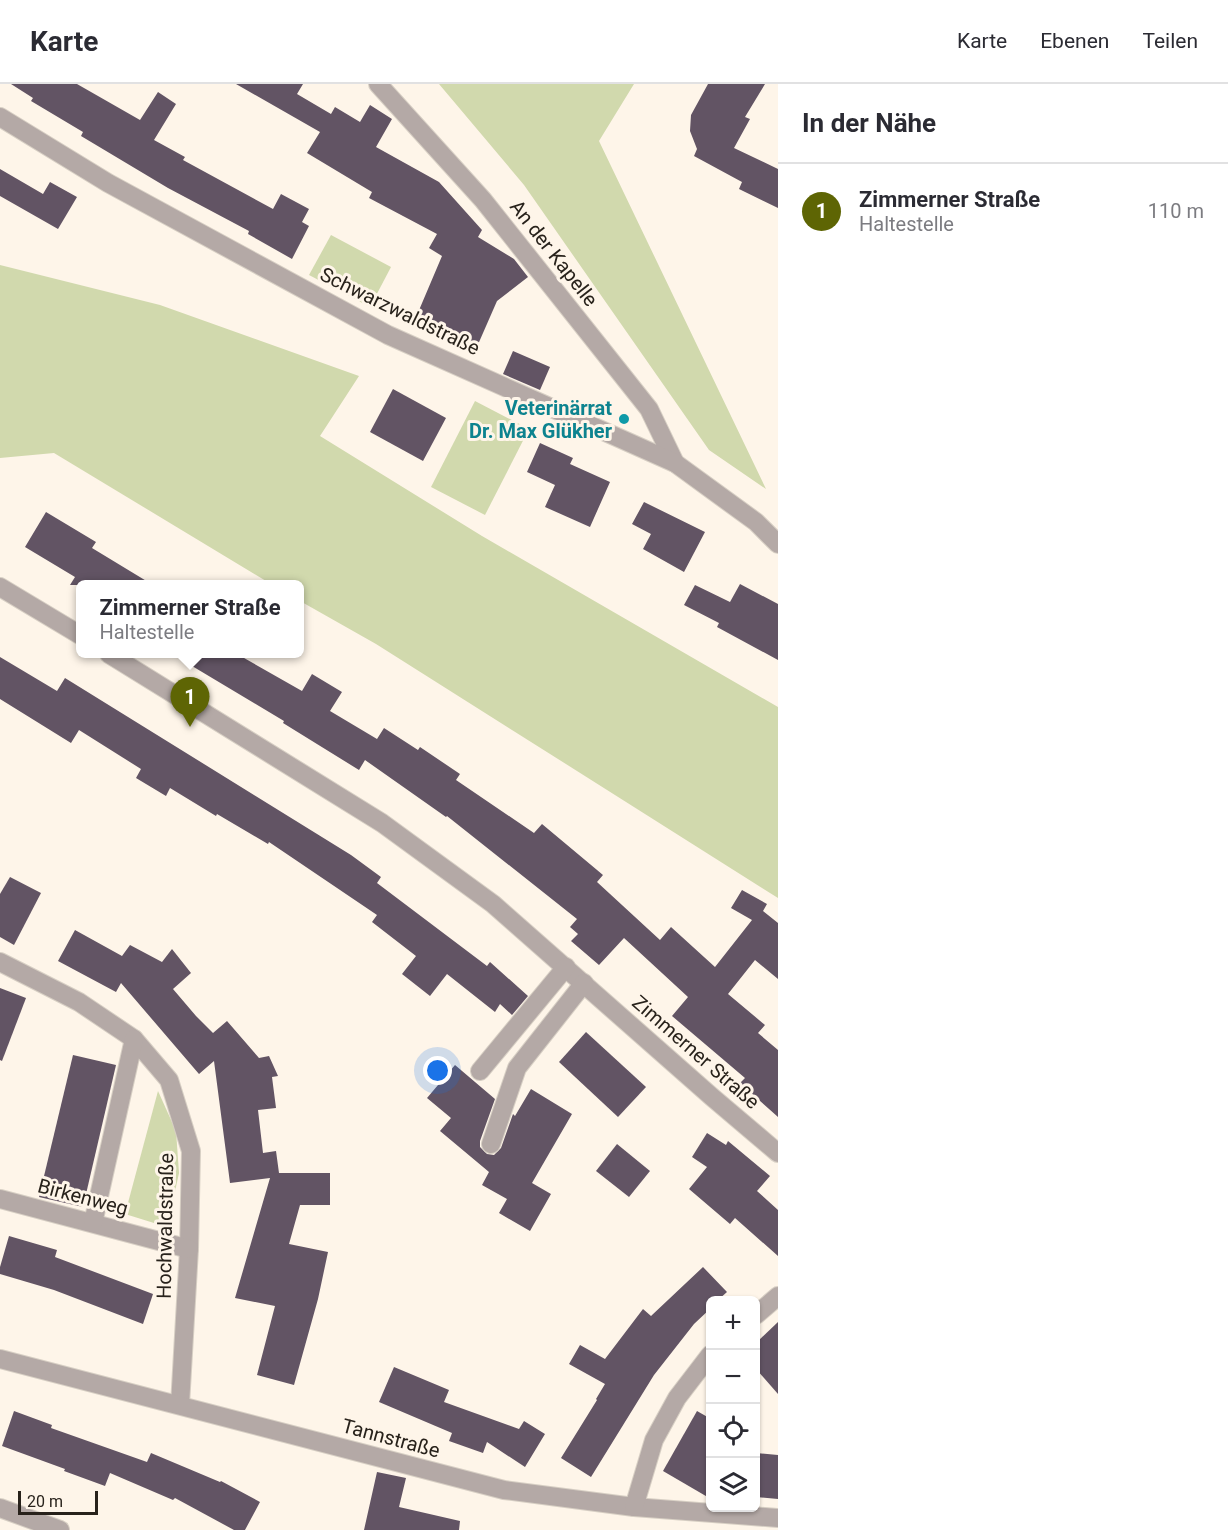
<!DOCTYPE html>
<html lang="de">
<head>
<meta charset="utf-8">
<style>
  :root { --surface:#fff; --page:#f2f2f3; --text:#2b2b33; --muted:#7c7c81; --line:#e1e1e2; --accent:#5e6504 }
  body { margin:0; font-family:Roboto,sans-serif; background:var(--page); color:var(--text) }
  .controls { position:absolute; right:18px; bottom:18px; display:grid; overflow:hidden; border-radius:9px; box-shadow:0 2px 4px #0004 }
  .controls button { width:54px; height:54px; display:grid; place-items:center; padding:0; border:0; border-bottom:2px solid var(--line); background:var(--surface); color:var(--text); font:30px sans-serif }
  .scale { position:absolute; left:18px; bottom:15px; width:80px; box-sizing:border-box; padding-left:6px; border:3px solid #28221b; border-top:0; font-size:16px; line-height:21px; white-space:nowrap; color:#28221b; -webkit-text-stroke:4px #fef5e9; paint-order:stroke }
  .you { position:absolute; left:438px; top:987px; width:21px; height:21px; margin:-15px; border:4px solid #fff; border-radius:50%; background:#1a73e8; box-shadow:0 0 0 9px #1a73e833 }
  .badge { display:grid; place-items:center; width:39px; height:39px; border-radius:50%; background:var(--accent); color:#fff; font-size:20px; font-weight:700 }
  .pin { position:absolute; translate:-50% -50px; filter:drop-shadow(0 2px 3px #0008) }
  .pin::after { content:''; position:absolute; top:32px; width:21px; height:18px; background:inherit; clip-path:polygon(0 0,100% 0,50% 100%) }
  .popup { position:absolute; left:76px; top:496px; width:228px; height:78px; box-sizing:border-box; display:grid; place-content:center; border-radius:9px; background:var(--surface); filter:drop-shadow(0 2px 4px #0005); font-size:20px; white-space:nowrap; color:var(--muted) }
  .popup b { font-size:22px; color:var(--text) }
  .popup::after { content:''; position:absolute; left:50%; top:100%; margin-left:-12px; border:12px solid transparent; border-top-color:var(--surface) }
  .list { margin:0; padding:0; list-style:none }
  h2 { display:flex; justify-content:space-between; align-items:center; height:78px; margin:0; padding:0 24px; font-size:26px }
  h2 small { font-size:20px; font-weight:400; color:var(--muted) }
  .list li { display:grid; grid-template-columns:39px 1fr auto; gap:18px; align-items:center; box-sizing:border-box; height:96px; padding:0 24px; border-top:2px solid var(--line) }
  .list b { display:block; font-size:22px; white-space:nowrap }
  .list p { margin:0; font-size:20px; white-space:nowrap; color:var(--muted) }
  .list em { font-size:20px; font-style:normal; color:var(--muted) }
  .icon { flex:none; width:33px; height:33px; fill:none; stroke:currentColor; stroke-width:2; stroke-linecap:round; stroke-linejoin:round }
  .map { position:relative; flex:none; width:778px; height:1446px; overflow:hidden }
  header { display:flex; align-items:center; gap:36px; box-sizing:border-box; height:84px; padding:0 30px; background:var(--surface); border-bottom:2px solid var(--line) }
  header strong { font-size:28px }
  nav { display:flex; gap:33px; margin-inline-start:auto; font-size:21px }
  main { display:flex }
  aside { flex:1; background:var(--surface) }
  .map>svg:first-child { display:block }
</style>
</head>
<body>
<header>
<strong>Karte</strong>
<nav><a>Karte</a><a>Ebenen</a><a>Teilen</a></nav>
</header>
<main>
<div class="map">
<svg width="778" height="1446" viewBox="0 0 778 1446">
  <rect width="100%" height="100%" fill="#fef5e9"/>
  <g fill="#d1d9ad">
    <polygon points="439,0 634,0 599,57 766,405 709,366 524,101"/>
    <polygon points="331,151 391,183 370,223 309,191"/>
    <polygon points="0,181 160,221 359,292 320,352 482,452 778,623 778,814 376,560 300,517 300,500 271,500 54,369 0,374"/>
    <polygon points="475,317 529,345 485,431 431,403"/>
    <polygon points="158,1007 176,1047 179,1089 171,1126 154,1139 125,1130"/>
  </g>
  <g fill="#625464">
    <polygon points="11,0 77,0 140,36 158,8 176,20 154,56 185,73 183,76 273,125 281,110 309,125 302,138 309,142 292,175 248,150 249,147 168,104 81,52 83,48 31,17 33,14"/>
    <polygon points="236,0 303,0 297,10 331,30 335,23 360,38 370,21 392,35 376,63 439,98 482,146 478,153 514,175 528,193 497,217 476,265 414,238 442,172 429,164 437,150 369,114 372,108 307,69 320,48"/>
    <polygon points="708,0 765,0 745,33 750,35 734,64 778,85 778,124 739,105 742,98 694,72 697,65 690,47 691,31"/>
    <polygon points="0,85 43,110 50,98 77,113 58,145 0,112"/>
    <polygon points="513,267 550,283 540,306 503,290"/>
    <polygon points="393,305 446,334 423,377 370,348"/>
    <polygon points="540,359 573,374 570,380 610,398 590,443 545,423 555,401 527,388"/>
    <polygon points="644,418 705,448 684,488 643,465 651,450 632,440"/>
    <polygon points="46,428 96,458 92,464 153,501 70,501 75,493 25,463"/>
    <polygon points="740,500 778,520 778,576 717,543 719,539 684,521 695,501 730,518"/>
    <polygon points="172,570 237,570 302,607 312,590 342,608 330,627 377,655 384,644 418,666 420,663 460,690 456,696 534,749 542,740 603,791 597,798 660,856 671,843 715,883 752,836 731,824 742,806 767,820 763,827 778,839 778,895 755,876 728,910 765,941 758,949 778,966 778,1033 740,999 745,994 672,932 688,913 624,854 599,881 571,857 578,850 570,843 577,835 447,732 446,733 365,676 359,686 283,639 284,637"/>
    <polygon points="0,573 57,607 65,594 351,771 381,793 377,799 487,882 490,878 528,912 512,931 500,920 495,928 447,890 430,912 402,890 416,872 372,838 377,831 269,758 268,760 217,730 216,732 170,704 166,712 136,694 141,685 79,646 71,659 0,615"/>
    <polygon points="10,793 41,809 14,861 0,853 0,810"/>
    <polygon points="75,846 122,872 130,861 162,878 172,865 191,889 173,905 196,932 213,949 227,937 259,974 269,972 278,992 272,993 276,1024 258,1026 263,1069 276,1067 279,1089 330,1089 330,1121 300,1121 289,1160 328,1168 318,1215 294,1301 257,1291 275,1222 235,1214 270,1094 230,1099 214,977 199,990 121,899 116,908 58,877"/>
    <polygon points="0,904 26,914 2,977 0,976"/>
    <polygon points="586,948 646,1003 618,1033 559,978"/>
    <polygon points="73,971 116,981 83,1123 39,1113"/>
    <polygon points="455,981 495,1015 480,1057 480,1063 487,1070 494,1071 501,1064 513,1030 515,1032 531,1005 572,1030 532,1099 551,1110 530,1147 499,1129 507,1115 482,1101 489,1088 440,1047 451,1034 427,1014"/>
    <polygon points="707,1049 726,1061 728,1057 770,1092 757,1107 778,1126 778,1172 735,1134 730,1140 689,1105 707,1083 692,1073"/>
    <polygon points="617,1060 650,1087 629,1113 596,1087"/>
    <polygon points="9,1152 57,1166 55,1173 153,1210 143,1240 54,1206 0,1190 0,1183"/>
    <polygon points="703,1183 727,1208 718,1216 711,1216 711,1224 694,1240 654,1291 591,1393 561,1374 597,1316 596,1315 605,1300 569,1280 580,1261 605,1275 643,1225 651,1232"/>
    <polygon points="778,1238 778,1310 756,1285 756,1259"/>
    <polygon points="394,1283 449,1306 444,1318 519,1345 524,1337 545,1350 525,1383 487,1358 483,1369 449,1357 452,1349 379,1318"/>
    <polygon points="14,1327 52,1341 51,1344 147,1378 151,1369 220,1398 221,1397 260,1418 245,1446 234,1446 175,1414 173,1416 110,1389 105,1402 64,1387 65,1385 2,1362"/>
    <polygon points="697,1327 711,1335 711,1415 663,1387"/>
    <polygon points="756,1369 778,1371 778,1415 756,1413"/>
    <polygon points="377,1388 406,1394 399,1423 460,1437 459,1446 364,1446"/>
  </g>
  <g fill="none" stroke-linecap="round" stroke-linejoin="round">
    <defs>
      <g id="minor">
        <polyline points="378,0 483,116 649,325 675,379"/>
        <polyline points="0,33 108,99 388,251 675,379 756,438 778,460"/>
        <polyline points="0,503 80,551"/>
        <polyline points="109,570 382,739 493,820 712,1013 778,1069"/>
        <polyline points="0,878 79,918 134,955 169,996 191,1067 189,1165 180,1321"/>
        <polyline points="480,987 566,883"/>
        <polyline points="491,1060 517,984 584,899"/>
        <polyline points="0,1115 189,1165"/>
        <polyline points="93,1139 134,955"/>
        <polyline points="756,1231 778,1212"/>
        <polyline points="0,1275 504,1406 634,1423 778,1434"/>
        <polyline points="634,1423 654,1356 677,1314 710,1271"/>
        <polyline points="0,1424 60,1446"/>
      </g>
    </defs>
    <use href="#minor" stroke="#d7cfc4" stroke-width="20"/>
    <use href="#minor" stroke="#b4a9a6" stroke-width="18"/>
  </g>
  <circle fill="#0f9aa8" stroke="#fef5e9" stroke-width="2" cx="624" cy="335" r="6"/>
  <g text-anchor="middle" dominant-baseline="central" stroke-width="6" stroke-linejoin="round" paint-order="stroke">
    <g font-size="20" fill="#28221b" stroke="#fef5e9">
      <text transform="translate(554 169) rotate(52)">An der Kapelle</text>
      <text transform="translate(400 227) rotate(26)">Schwarzwaldstraße</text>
      <text transform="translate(696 968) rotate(41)">Zimmerner Straße</text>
      <text transform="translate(83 1113) rotate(15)">Birkenweg</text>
      <text transform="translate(165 1142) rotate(-89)">Hochwaldstraße</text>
      <text transform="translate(391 1354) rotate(15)">Tannstraße</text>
    </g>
    <g font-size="20" font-weight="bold" fill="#0d838f" stroke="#fef5e9" text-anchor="end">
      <text x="612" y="324">Veterinärrat<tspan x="612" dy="23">Dr. Max Glükher</tspan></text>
    </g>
  </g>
</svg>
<div class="controls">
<button>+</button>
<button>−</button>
<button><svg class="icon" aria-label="locate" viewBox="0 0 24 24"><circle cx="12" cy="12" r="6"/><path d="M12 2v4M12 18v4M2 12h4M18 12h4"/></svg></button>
<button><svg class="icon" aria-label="layers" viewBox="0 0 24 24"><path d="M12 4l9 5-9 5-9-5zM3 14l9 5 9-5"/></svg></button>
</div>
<div class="scale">20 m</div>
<div class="you"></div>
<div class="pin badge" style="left:190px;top:643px">1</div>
<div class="popup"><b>Zimmerner Straße</b>Haltestelle</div>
</div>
<aside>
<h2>In der Nähe<small></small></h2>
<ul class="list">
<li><span class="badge">1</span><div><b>Zimmerner Straße</b><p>Haltestelle</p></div><em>110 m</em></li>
</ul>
</aside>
</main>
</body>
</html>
